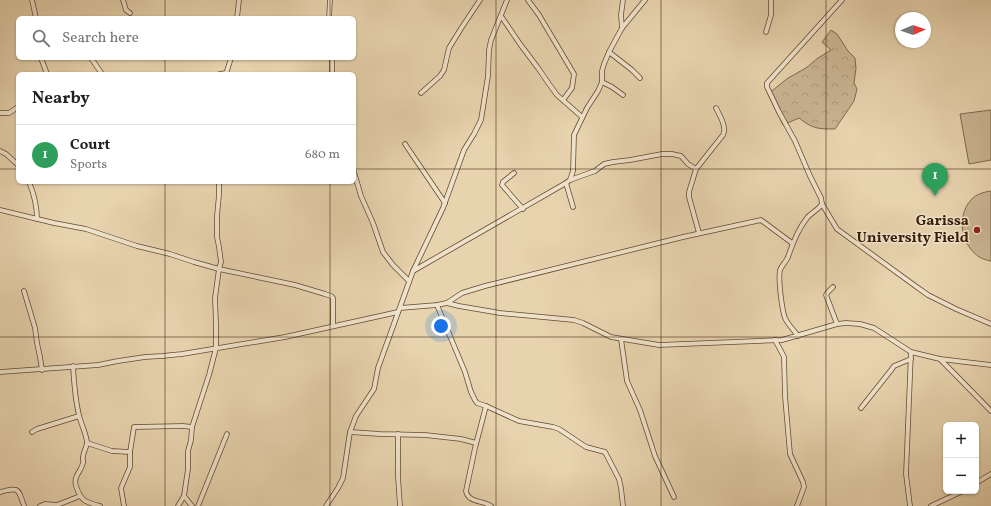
<!DOCTYPE html>
<html lang="en">
<head>
<meta charset="utf-8">
<style>
  :root { --surface:#fff; --page:#f6f6f6; --text:#202124; --muted:#757577; --line:#e0e0e0; --accent:#8f2418 }
  body { margin:0; font-family:Vollkorn,serif; background:var(--page); color:var(--text) }
  .controls { position:absolute; right:12px; bottom:12px; display:grid; overflow:hidden; border-radius:6px; box-shadow:0 1px 3px #0004 }
  .controls button { width:36px; height:36px; display:grid; place-items:center; padding:0; border:0; border-bottom:1px solid var(--line); background:var(--surface); color:var(--text); font:20px sans-serif }
  .compass { position:absolute; left:895px; top:12px; width:36px; height:36px; border-radius:50%; background:var(--surface); box-shadow:0 1px 3px #0004; rotate:88deg }
  .you { position:absolute; left:441px; top:326px; width:14px; height:14px; margin:-10px; border:3px solid #fff; border-radius:50%; background:#1a73e8; box-shadow:0 0 0 6px #1a73e833 }
  .badge { display:grid; place-items:center; width:26px; height:26px; border-radius:50%; background:var(--accent); color:#fff; font-size:13px; font-weight:700 }
  .pin { position:absolute; translate:-50% -33px; filter:drop-shadow(0 1px 2px #0008) }
  .pin::after { content:''; position:absolute; top:21px; width:14px; height:12px; background:inherit; clip-path:polygon(0 0,100% 0,50% 100%) }
  .list { margin:0; padding:0; list-style:none }
  h2 { display:flex; justify-content:space-between; align-items:center; height:52px; margin:0; padding:0 16px; font-size:17px }
  h2 small { font-size:13px; font-weight:400; color:var(--muted) }
  .list li { display:grid; grid-template-columns:26px 1fr auto; gap:12px; align-items:center; box-sizing:border-box; height:60px; padding:0 16px; border-top:1px solid var(--line) }
  .list b { display:block; font-size:15px; white-space:nowrap }
  .list p { margin:0; font-size:13px; white-space:nowrap; color:var(--muted) }
  .list em { font-size:13px; font-style:normal; color:var(--muted) }
  .icon { flex:none; width:22px; height:22px; fill:none; stroke:currentColor; stroke-width:2; stroke-linecap:round; stroke-linejoin:round }
  .map { position:relative; flex:none; width:991px; height:506px; overflow:hidden }
  .search { position:absolute; background:var(--surface); box-shadow:0 1px 3px #0004; left:16px; top:16px; width:340px; height:44px; display:flex; align-items:center; gap:10px; box-sizing:border-box; padding:0 14px; border-radius:6px; color:var(--muted); font-size:15px }
  .panel { position:absolute; background:var(--surface); box-shadow:0 1px 3px #0004; left:16px; top:72px; width:340px; height:112px; border-radius:6px }
  .map>svg:first-child { display:block }
</style>
</head>
<body>
<div class="map">
<svg width="991" height="506" viewBox="0 0 991 506">
  <defs>
    <pattern id="forest-crowns" width="20" height="18" patternUnits="userSpaceOnUse"><rect width="20" height="18" fill="#c9b492"/><path d="M2 6a3 3 0 1 1 6 0M12 15a3 3 0 1 1 6 0" fill="none" stroke="#ad9a7d"/></pattern>
  </defs>
  <rect width="100%" height="100%" fill="#e7d3ae"/>
  <filter id="stains"><feTurbulence type="fractalNoise" baseFrequency=".005" numOctaves="4"/><feColorMatrix values="0 0 0 0 .2 0 0 0 0 .09 0 0 0 0 .02 0 0 0 .5 -.17"/></filter>
  <radialGradient id="worn" r=".72"><stop offset=".6" stop-color="#630" stop-opacity="0"/><stop offset="1" stop-color="#630" stop-opacity=".3"/></radialGradient>
  <path fill="url(#forest-crowns)" stroke="#80684e" d="M 831,30 L 837,34 L 848,51 L 855,58 L 856,68 L 854,83 L 857,89 L 854,101 L 835,129 C 818,129 813,129 799,118 L 783,125 L 768,94 L 788,78 L 806,68 L 818,58 L 831,50 L 822,42 Z"/>
  <g fill="#c9b492" stroke="#80684e">
    <polygon points="991,110 991,160 969,164 960,114"/>
    <path d="M 991,191 L 991,261 L 990,261 C 987,260 983,259 981,258 C 961,247 956,216 971,200 C 976,194 984,192 991,191 Z"/>
  </g>
  <g fill="none" stroke-linecap="round" stroke-linejoin="round">
    <defs>
      <g id="street">
        <polyline points="32,0 36,18"/>
        <polyline points="123,0 126,10 130,13"/>
        <polyline points="528,0 539,15 574,74 572,88 563,100"/>
        <polyline points="501,16 520,44 538,68 549,84 557,95 582,117"/>
        <polyline points="237,18 239,0"/>
        <polyline points="329,18 330,0"/>
        <polyline points="622,28 631,17 645,0"/>
        <polyline points="766,32 771,15 771,0"/>
        <polyline points="609,52 632,70 640,78"/>
        <polyline points="41,58 47,74"/>
        <polyline points="91,58 102,74"/>
        <polyline points="220,74 226,73"/>
        <polyline points="226,74 231,58"/>
        <polyline points="332,74 332,58"/>
        <polyline points="602,82 612,87 623,95"/>
        <polyline points="421,93 440,76 444,70 449,48 462,27 480,0"/>
        <polyline points="0,113 9,113 18,107"/>
        <polyline points="405,144 445,203"/>
        <polyline points="0,151 6,154 18,165"/>
        <polyline points="354,172 361,196 373,223 383,252 393,265 409,281"/>
        <polyline points="514,173 503,182 502,185 523,209"/>
        <polyline points="570,180 595,171 604,164 613,162 630,160 662,154 672,154 681,156 688,164 696,169"/>
        <path d="M 29,182 C 34,194 37,206 37,219"/>
        <polyline points="566,183 573,207"/>
        <polyline points="822,204 837,229 914,285 928,295 956,309 991,324"/>
        <polyline points="0,210 54,223 86,229 137,246 170,254 194,262 219,269 295,285 325,294 331,296 333,298 333,326"/>
        <path d="M 699,233 L 689,197 L 689,192 L 696,169 L 723,135 C 727,127 720,116 716,108"/>
        <polyline points="413,271 566,183 570,180 573,171 574,135 587,108 598,91 602,82 602,71 604,64 609,52 622,28 621,15 623,0"/>
        <polyline points="833,287 828,292 826,295 837,324"/>
        <polyline points="24,291 35,328 37,343 40,357 42,370"/>
        <polyline points="447,303 462,293 485,286 683,237 761,220 792,243"/>
        <polyline points="437,305 465,372 471,392 475,400 477,403 486,406 519,421 553,427 559,429 586,447 605,452 619,479 621,488 623,506"/>
        <polyline points="400,308 437,305 447,303 459,306 500,313 574,320 583,323 611,337 659,345 782,340 837,324 846,323 860,324 874,328 911,352 940,359 991,365"/>
        <path d="M 798,336 C 794,330 788,325 785,318 C 782,310 778,279 780,270 C 782,265 786,262 788,257 C 792,245 799,228 807,218 C 811,213 818,210 822,204 L 821,198 L 810,176 L 795,141 L 779,112 L 767,87 L 767,83 L 842,0"/>
        <polyline points="621,339 627,381 640,410 655,456 674,497"/>
        <polyline points="775,340 782,353 784,357 785,396 790,454 803,482 804,487 797,506"/>
        <polyline points="940,359 991,411"/>
        <path d="M 73,366 C 74,383 75,399 79,415 C 81,424 86,433 87,442 C 87,447 83,452 83,457 C 82,461 84,460 83,463 C 81,472 73,476 76,486 C 81,501 85,502 100,506"/>
        <polyline points="0,372 98,365 118,361 145,357 162,356 182,354 285,337 398,312"/>
        <path d="M 486,406 L 475,448 L 466,491 C 468,503 483,500 491,506"/>
        <polyline points="861,408 892,369 894,366 911,359"/>
        <polyline points="32,432 37,429 79,416"/>
        <polyline points="350,432 380,434 425,435 461,439 476,443"/>
        <polyline points="398,434 398,477 400,506"/>
        <polyline points="87,443 112,451 130,452 134,427 183,426 192,427"/>
        <polyline points="976,483 991,474"/>
        <path d="M 0,492 C 19,487 18,488 24,506"/>
        <polyline points="184,496 192,506"/>
        <polyline points="40,506 45,504 57,505 80,496"/>
        <polyline points="124,506 121,488 130,467 130,452"/>
        <polyline points="178,506 184,496 188,469 188,451 191,440 192,427 209,375 216,348 216,324 215,298 219,269 221,262 219,247 217,237 217,216 219,195 219,182"/>
        <polyline points="198,506 227,434"/>
        <polyline points="326,506 338,488 343,478 350,432 356,416 374,389 378,368 413,271 443,208 464,150 474,134 481,120 488,76 489,50 491,40 507,0"/>
        <polyline points="910,506 906,474 911,352"/>
        <polyline points="931,506 963,491"/>
      </g>
    </defs>
    <use href="#street" stroke="#644932" stroke-width="5.5"/>
    <use href="#street" stroke="#efe2ca" stroke-width="4"/>
  </g>
  <path fill="none" stroke="#381b09" stroke-width="1" stroke-opacity="0.55" d="M 165,0 L 165,18M 330,0 L 330,18M 496,0 L 496,506M 661,0 L 661,506M 826,0 L 826,506M 165,58 L 165,74M 330,58 L 330,74M 0,169 L 18,169M 354,169 L 991,169M 165,182 L 165,506M 330,182 L 330,506M 0,337 L 991,337"/>
  <circle fill="#8f2418" stroke="#efe2ca" stroke-width="1.5" cx="977" cy="230" r="4"/>
  <g text-anchor="middle" dominant-baseline="central" stroke-width="3" stroke-linejoin="round" paint-order="stroke">
    <g font-size="15" font-weight="bold" fill="#381b09" stroke="#efe2ca" text-anchor="end">
      <text x="969" y="221">Garissa<tspan x="969" dy="17">University Field</tspan></text>
    </g>
  </g>
  <rect width="100%" height="100%" filter="url(#stains)"/>
  <rect width="100%" height="100%" fill="url(#worn)"/>
</svg>
<div class="controls">
<button>+</button>
<button>−</button>
</div>
<svg class="compass" viewBox="-18 -18 36 36"><path d="M0-13l5 13h-10z" fill="#e53935"/><path d="M0 13l5-13h-10z" fill="#757577"/></svg>
<div class="you"></div>
<div class="pin badge" style="left:935px;top:196px;background:#2e9e5b">1</div>
<div class="search"><svg class="icon" aria-label="search" viewBox="0 0 24 24"><circle cx="10" cy="10" r="6"/><path d="M15 15l6 6"/></svg>Search here</div>
<section class="panel">
<h2>Nearby<small></small></h2>
<ul class="list">
<li><span class="badge" style="background:#2e9e5b">1</span><div><b>Court</b><p>Sports</p></div><em>680 m</em></li>
</ul>
</section>
</div>
</body>
</html>
